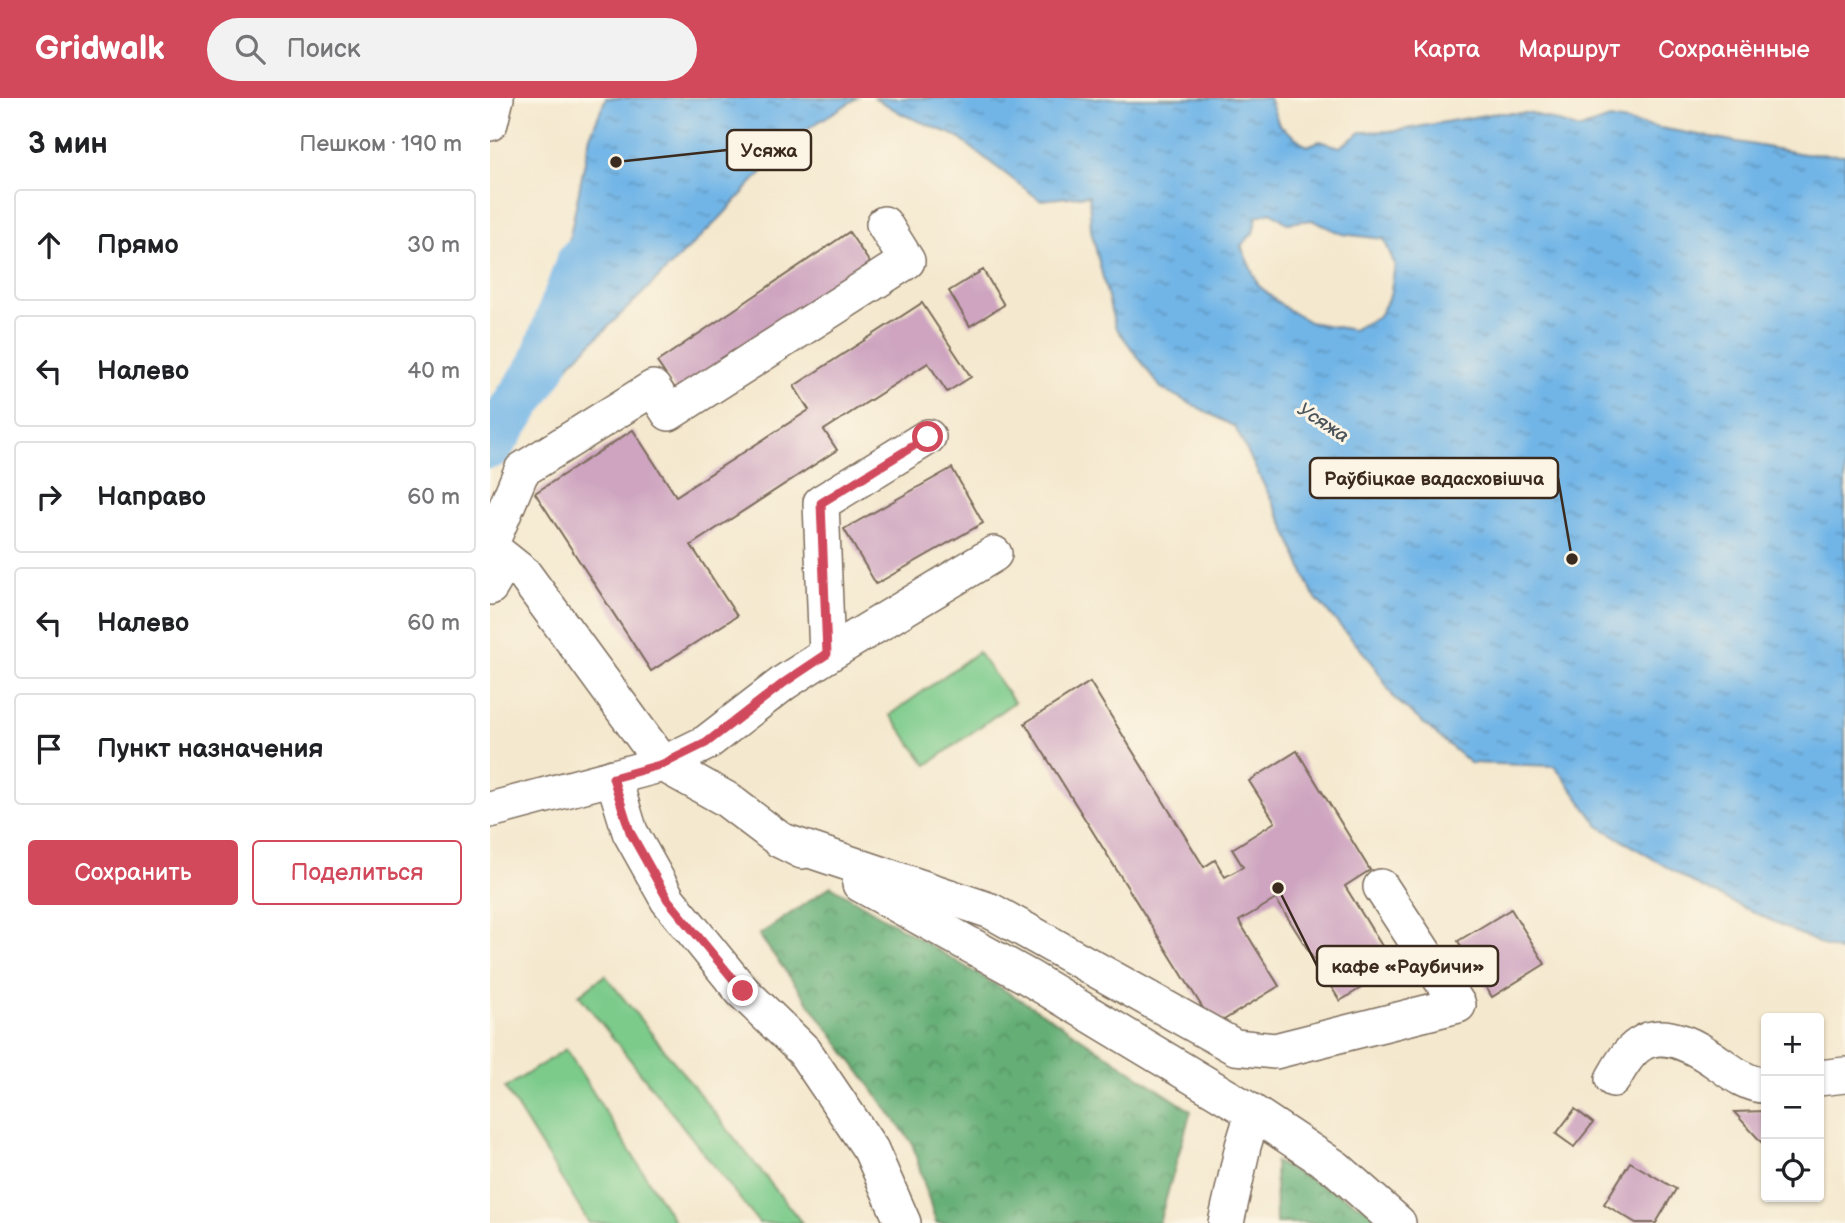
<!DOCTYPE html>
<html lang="ru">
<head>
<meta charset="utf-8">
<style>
  :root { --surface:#fff; --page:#f2f2f2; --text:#202124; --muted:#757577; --line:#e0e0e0; --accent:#d1495b }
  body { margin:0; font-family:"Balsamiq Sans",sans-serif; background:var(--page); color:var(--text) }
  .controls { position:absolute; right:21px; bottom:21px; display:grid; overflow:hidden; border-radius:7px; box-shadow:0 2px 5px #0004 }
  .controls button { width:63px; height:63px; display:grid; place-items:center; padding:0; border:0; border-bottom:2px solid var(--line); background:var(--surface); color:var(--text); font:35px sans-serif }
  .stop { position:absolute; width:21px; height:21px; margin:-16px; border:5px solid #d1495b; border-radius:50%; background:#fff }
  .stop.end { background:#d1495b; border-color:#fff; box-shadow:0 2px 7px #0008 }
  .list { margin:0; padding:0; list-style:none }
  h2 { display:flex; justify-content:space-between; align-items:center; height:91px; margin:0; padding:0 28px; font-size:30px }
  h2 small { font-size:23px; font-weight:400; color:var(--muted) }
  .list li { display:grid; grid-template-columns:46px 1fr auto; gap:21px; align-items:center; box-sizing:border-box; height:112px; margin:0 14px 14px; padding:0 14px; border:2px solid var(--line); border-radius:7px }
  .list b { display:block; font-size:26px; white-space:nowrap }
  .list em { font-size:23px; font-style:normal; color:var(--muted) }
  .actions { display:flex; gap:14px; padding:21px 28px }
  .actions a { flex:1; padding:16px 0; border:2px solid var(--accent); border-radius:7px; text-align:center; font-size:24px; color:var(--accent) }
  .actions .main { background:var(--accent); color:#fff }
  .icon { flex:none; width:38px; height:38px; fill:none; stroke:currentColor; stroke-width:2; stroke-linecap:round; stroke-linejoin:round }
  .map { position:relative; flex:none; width:1355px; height:1125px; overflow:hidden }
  header { display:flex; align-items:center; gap:42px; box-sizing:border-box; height:98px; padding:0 35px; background:var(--accent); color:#fff }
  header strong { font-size:33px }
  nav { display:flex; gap:38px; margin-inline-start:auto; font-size:24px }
  .search { width:490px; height:63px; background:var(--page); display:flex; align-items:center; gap:18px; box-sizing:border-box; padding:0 24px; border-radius:38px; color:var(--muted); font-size:26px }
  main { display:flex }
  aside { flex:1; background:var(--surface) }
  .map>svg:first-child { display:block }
</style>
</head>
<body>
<header>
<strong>Gridwalk</strong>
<div class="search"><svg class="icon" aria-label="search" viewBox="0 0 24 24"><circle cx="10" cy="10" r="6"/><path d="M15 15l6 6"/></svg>Поиск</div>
<nav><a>Карта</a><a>Маршрут</a><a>Сохранённые</a></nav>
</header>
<main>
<aside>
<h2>3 мин<small>Пешком · 190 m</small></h2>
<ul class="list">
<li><svg class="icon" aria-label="ahead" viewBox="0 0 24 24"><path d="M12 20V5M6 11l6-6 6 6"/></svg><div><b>Прямо</b></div><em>30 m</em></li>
<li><svg class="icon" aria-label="left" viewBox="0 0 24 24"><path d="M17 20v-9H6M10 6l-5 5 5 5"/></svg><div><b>Налево</b></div><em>40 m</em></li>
<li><svg class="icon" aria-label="right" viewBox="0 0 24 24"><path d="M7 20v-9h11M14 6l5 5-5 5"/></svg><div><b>Направо</b></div><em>60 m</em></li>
<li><svg class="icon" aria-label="left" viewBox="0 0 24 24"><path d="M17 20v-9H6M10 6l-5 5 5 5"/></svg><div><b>Налево</b></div><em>60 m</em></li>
<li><svg class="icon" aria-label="arrive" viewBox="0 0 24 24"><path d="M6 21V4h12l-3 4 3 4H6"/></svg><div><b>Пункт назначения</b></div></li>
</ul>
<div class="actions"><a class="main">Сохранить</a><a>Поделиться</a></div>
</aside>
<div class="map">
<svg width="1355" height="1125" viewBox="0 0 1355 1125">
  <defs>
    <pattern id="forest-crowns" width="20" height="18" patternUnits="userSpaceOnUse" patternTransform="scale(1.75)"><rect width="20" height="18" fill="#65af77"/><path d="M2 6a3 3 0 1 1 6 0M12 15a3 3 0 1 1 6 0" fill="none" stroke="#548f61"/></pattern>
    <pattern id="water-ripples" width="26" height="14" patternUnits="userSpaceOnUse" patternTransform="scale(1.75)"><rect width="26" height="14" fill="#71b5e7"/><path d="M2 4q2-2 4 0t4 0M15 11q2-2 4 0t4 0" fill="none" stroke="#5e93bb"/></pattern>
  </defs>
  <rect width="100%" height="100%" fill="#fcf5e5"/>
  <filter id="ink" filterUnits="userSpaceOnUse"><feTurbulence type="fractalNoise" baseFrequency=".0143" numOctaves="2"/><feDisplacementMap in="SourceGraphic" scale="14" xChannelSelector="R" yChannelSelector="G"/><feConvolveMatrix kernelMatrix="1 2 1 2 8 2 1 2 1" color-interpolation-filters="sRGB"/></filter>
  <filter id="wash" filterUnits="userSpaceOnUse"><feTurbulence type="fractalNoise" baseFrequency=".00686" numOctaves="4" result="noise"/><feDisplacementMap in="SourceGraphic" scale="28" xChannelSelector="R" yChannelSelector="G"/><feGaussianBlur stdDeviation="1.57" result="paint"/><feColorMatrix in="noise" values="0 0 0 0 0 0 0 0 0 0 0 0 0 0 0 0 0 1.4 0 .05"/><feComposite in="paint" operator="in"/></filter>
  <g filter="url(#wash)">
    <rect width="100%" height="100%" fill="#f4e8ce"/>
    <g fill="url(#forest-crowns)" stroke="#506c4a" stroke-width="2">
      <polygon points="341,788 561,920 701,1013 669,1125 446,1125 422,1045 269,837"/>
      <polygon points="785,1064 878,1111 895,1125 786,1125"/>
    </g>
    <g fill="#7ccb8b" stroke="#5c7a54" stroke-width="2">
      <polygon points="488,554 524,604 437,667 400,617"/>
      <polygon points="115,877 312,1125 269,1125 89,897"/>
      <polygon points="76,951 185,1125 99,1125 15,990"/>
    </g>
    <g fill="url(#water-ripples)" stroke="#567082" stroke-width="2" fill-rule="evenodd">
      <polygon points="116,0 367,0 304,39 231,119 50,295 69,226 71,182 100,38"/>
      <path d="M 385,0 L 779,0 L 789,27 L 817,48 L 830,43 L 850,49 L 871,34 L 905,33 L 1006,15 L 1041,15 L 1090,31 L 1120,21 L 1314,56 L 1355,57 L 1355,855 L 1335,848 L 1210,789 L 1109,728 L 1065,668 L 980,665 L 904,600 L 882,564 L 823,497 L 793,425 L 745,329 L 671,290 L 625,228 L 601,132 L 599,97 L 550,102 L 466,38 L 414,17 ZM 781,114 L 797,125 L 822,122 L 852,136 L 894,141 L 905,167 L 900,198 L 889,218 L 863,232 L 819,224 L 794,209 L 768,187 L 751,148 L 763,135 L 767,118 Z"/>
    </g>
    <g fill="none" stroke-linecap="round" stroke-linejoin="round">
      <polyline stroke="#71b5e7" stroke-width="49" points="0,346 52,269 91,163"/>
    </g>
    <g id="blocks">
      <g fill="#cea4c0">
        <polygon points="359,134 380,165 188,295 167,264"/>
        <polygon points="493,172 514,207 480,228 459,193"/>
        <polygon points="432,205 481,279 457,294 438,265 334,332 347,352 201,447 247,518 161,573 45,395 143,332 186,398 319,312 304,288"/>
        <polygon points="462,370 493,425 386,486 354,431"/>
        <polygon points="600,584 714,769 725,762 735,779 753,769 742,751 785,724 759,683 807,653 880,772 855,788 905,869 850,903 786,801 749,823 789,888 724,928 535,625"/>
        <polygon points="1021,811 1055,866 1002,899 968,843"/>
        <polygon points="1085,1011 1103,1025 1084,1049 1066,1036"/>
        <polygon points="1276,1013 1276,1041 1273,1046 1244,1014"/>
        <polygon points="1140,1064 1186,1091 1166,1125 1146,1125 1114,1106"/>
      </g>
    </g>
  </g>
  <g filter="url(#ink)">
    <use href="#blocks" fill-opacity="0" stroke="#7c6c5c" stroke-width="2"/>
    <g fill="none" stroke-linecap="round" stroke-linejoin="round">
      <defs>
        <g id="minor">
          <polyline points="0,25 6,0"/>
          <polyline points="0,448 32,372 163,290 179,315 417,163 394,126"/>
          <polyline points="0,449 34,476 173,666 0,712"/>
          <polyline points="0,489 16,462"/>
          <polyline points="337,557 331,405 438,339"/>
          <polyline points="173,666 236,701 290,742 312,753"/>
          <polyline points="173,666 216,645 295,584 337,557 504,456"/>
          <polyline points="123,679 140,734 178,802 252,893 314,953 381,1052 413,1125"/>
          <polyline points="290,742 501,813 745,949 785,953 968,907 891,789"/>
          <polyline points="370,786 538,879 762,1014 846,1070 908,1125"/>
          <polyline points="1329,980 1355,977"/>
          <path d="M 1123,981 C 1130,969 1137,955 1149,947 C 1175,928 1211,952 1233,968 C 1245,977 1261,988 1276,987"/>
          <polyline points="736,1125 753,1048 763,1015"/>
        </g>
      </defs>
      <use href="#minor" stroke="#7c6c5c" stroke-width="38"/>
      <use href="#minor" stroke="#fff" stroke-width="35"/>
    </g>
  </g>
  <g fill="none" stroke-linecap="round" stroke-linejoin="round" filter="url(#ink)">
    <polyline stroke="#d1495b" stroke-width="9" points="253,893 178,802 140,734 123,680 173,666 216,645 295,584 337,556 331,405 438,339"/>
  </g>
  <g text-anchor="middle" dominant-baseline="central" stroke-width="6" stroke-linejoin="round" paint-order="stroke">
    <g font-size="19" font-style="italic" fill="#4b545a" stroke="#fcf5e5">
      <text transform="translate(833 325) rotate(33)">Усяжа</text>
    </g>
  </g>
  <path fill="none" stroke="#3b2a1e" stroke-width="2.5" d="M126 64L237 52M1082 461L1068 380M788 790L827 868"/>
  <g fill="#3b2a1e" stroke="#fcf5e5" stroke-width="2.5">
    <circle cx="126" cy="64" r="7"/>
    <circle cx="1082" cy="461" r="7"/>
    <circle cx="788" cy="790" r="7"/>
  </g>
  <g fill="#fcf5e5" stroke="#3b2a1e" stroke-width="2.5">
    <rect x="237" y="32" width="84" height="40" rx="7"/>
    <rect x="820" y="360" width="248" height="40" rx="7"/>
    <rect x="827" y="848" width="181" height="40" rx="7"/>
  </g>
  <g font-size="19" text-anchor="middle" font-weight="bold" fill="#3b2a1e">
    <text x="279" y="59">Усяжа</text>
    <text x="944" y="387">Раўбіцкае вадасховішча</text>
    <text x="918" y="875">кафе «Раубичи»</text>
  </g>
</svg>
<div class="controls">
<button>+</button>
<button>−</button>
<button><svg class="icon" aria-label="locate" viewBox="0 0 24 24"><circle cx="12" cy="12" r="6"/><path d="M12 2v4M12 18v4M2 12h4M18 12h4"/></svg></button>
</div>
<div class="stop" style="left:438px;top:339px"></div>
<div class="stop end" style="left:253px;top:893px"></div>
</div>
</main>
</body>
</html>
